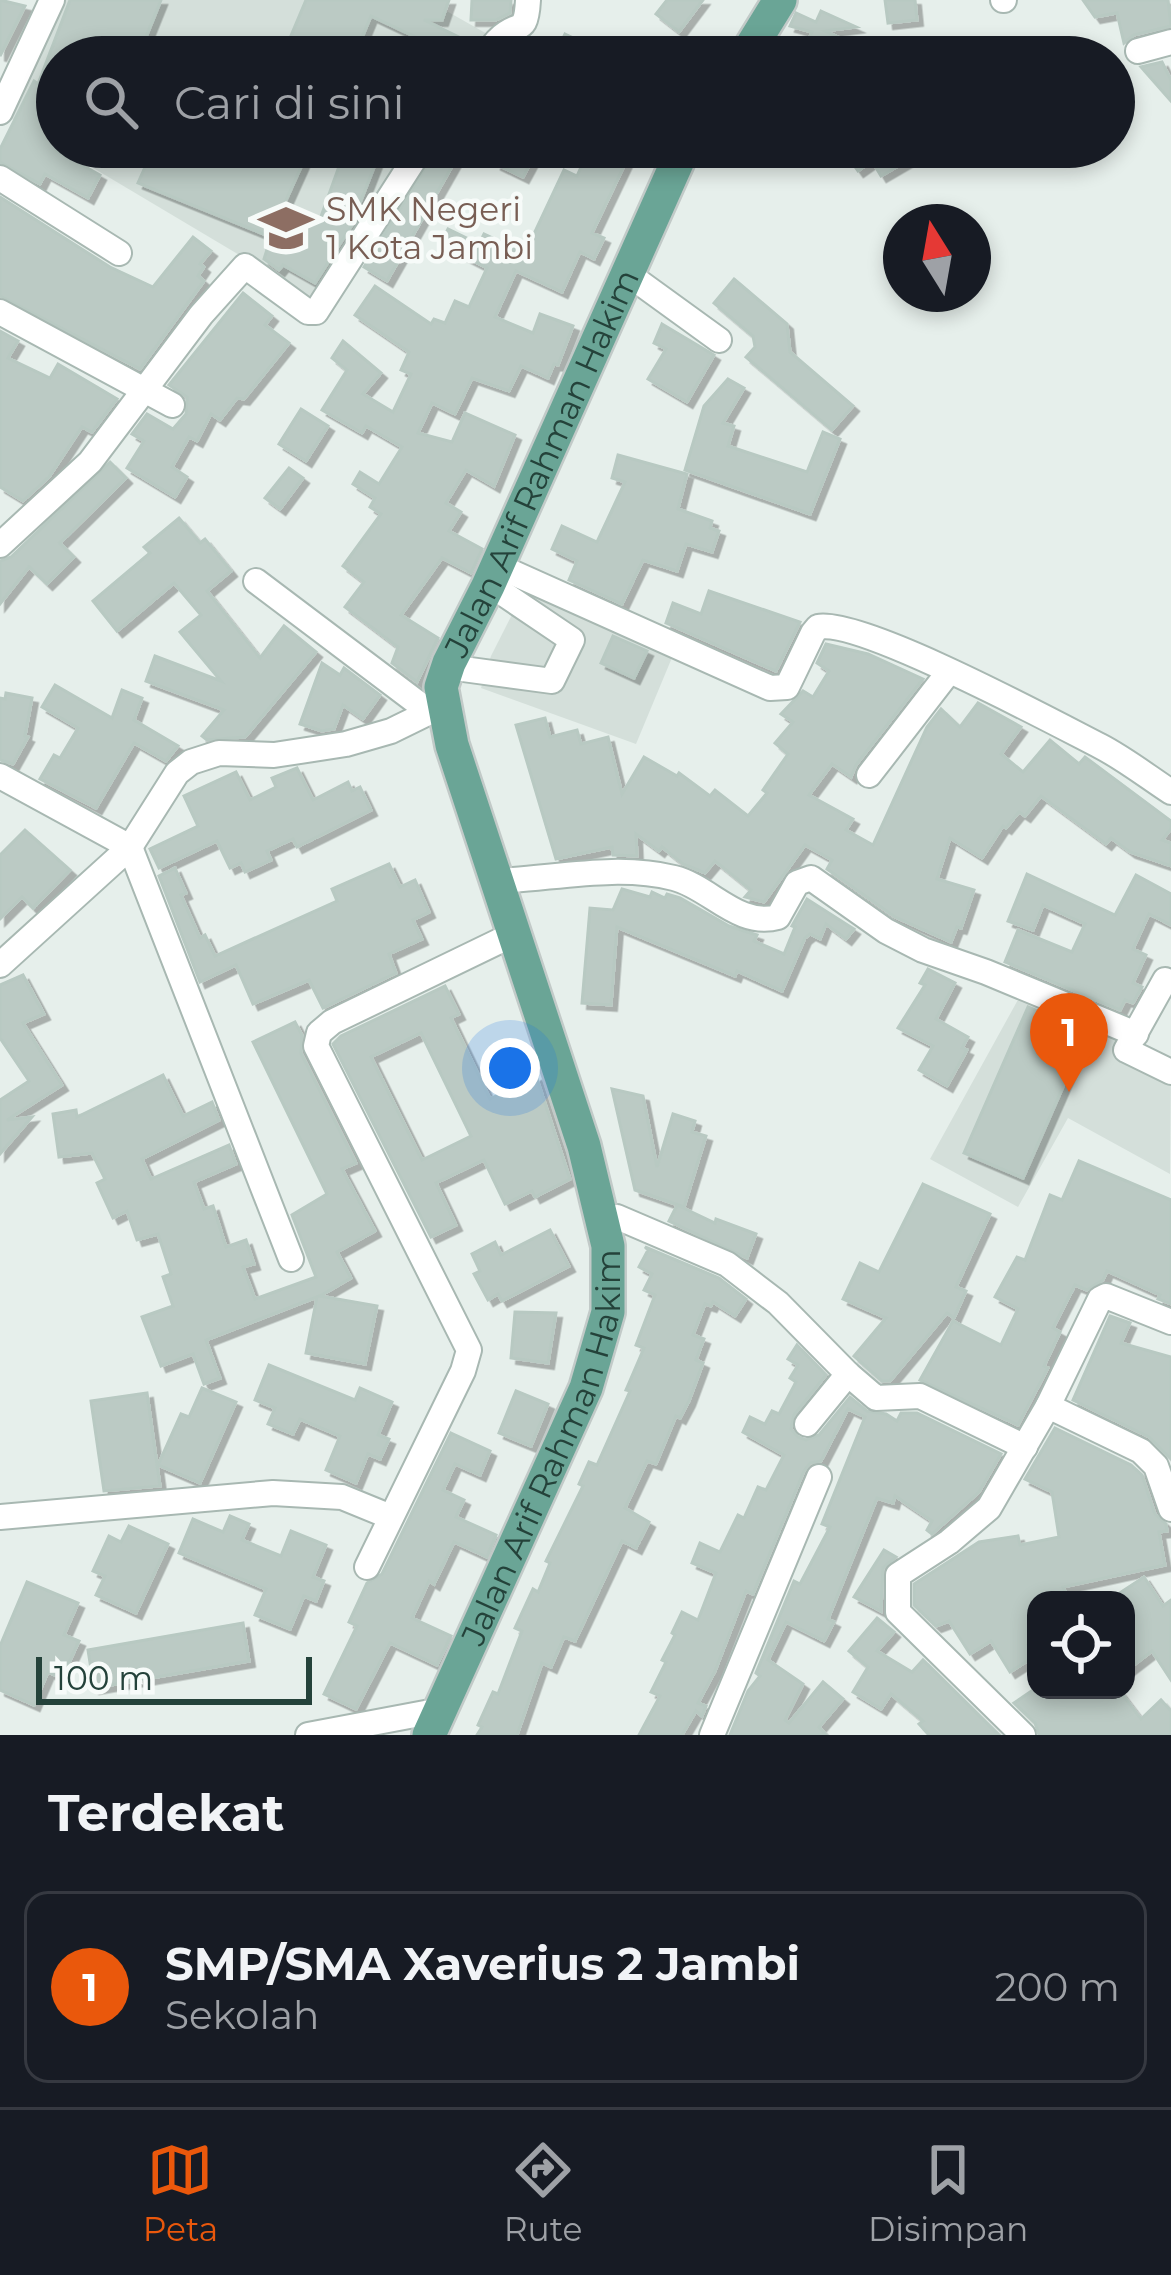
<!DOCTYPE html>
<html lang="id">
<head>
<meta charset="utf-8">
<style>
  :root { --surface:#171b24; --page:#20242c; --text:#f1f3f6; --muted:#9ea1a6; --line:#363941; --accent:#ea580c }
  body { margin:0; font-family:Montserrat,sans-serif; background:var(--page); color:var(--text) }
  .controls { position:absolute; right:36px; bottom:36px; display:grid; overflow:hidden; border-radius:24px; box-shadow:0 6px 18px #0003 }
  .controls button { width:108px; height:108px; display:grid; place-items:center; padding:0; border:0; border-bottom:3px solid var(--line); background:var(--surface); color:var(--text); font:60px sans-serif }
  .compass { position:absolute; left:883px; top:204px; width:108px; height:108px; border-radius:50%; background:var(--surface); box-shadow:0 6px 18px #0003; rotate:349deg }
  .scale { position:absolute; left:36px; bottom:30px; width:276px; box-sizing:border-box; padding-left:12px; border:6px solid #24423a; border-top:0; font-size:33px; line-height:42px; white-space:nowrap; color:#24423a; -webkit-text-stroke:9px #f7fbf9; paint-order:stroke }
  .you { position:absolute; left:510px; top:1068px; width:42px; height:42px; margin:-30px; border:9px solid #fff; border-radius:50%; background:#1a73e8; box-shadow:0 0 0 18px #1a73e833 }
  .badge { display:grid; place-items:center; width:78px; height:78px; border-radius:50%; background:var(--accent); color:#fff; font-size:39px; font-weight:700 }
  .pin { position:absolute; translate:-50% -99px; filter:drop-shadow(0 3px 6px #0008) }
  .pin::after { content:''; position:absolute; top:63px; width:42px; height:36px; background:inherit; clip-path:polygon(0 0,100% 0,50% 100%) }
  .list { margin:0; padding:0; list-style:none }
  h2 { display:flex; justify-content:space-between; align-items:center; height:156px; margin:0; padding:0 48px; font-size:51px }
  h2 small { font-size:39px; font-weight:400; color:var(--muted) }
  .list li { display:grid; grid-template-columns:78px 1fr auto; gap:36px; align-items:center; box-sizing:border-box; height:192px; margin:0 24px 24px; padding:0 24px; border:3px solid var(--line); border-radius:24px }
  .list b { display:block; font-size:45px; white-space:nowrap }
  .list p { margin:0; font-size:39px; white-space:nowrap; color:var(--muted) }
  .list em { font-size:39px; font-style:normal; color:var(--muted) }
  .icon { flex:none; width:66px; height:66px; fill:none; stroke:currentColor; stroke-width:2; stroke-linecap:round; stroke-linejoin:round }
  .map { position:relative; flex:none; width:1171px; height:1735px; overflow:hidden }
  .search { position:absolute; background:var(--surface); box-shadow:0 6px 18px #0003; left:36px; right:36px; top:36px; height:132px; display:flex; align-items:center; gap:30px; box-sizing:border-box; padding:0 42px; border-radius:66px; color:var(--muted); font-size:45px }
  .sheet { height:372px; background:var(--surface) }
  nav { display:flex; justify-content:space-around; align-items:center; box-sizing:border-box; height:168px; border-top:3px solid var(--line); background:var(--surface); font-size:33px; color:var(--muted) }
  nav a { display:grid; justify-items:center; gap:6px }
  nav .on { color:var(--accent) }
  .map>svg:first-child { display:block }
</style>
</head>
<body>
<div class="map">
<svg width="1171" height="1735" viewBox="0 0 1171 1735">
  <defs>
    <filter id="shadow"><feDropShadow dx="5.5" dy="5.5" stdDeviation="0" flood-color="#0004"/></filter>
  </defs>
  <rect width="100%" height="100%" fill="#e6efeb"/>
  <g fill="#d4dfda">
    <polygon points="59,0 427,0 489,35 477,57 57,57 57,146 10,118"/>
    <polygon points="58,147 425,147 330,309"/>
    <polygon points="526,587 676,648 636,744 481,688 491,656"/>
    <polygon points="1025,987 1171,1067 1170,1174 1068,1118 1018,1207 930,1159"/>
  </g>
  <g fill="#bbcac4" stroke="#b8c9c2" stroke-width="3" fill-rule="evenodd" filter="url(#shadow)">
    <polygon points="0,0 25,6 0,56"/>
    <polygon points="70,0 161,0 138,57 57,57 57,151 100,175 88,198 45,174 40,184 0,162 0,149 34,81 38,84"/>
    <polygon points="306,0 449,0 442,20 424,20 469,42 462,57 418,57 424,41 371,16 354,57 282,57"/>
    <polygon points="472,0 511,0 510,13 496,20 471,20"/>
    <polygon points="667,0 703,0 679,32 656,14"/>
    <polygon points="885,0 915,0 917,20 888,23"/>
    <polygon points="1083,0 1168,0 1171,26 1134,35 1124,43 1117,13 1095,17"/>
    <polygon points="821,11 856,27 825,31 882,57 801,57 812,32 790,26 796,13 816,22"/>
    <polygon points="565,34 614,57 554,57"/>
    <polygon points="1162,62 1171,80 1171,101 1141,67"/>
    <polygon points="154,147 310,147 283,207 319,222 346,147 382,147 356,213 359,214 315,283 283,265 279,270 264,259 271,237 138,183"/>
    <polygon points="438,147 463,147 387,281 364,267"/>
    <polygon points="504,147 524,147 536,153 523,177 496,164"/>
    <polygon points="590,147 633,147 592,233 604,238 594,259 580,252 562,292 516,271 495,317 533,333 540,314 573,326 558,365 554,364 548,378 521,366 509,391 472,378 455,414 432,403 418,433 452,442 465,413 515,435 494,486 466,470 446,503 461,512 449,531 482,549 471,573 442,558 401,615 438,638 417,682 392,663 398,647 345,607 364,582 343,566 381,514 370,507 375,498 353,484 360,472 379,484 402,447 366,426 362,433 322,410 347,370 332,358 343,341 381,373 363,394 393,412 411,374 401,370 409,352 355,315 375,286 431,324 434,319 445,323 455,301 469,307 487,268 440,244 448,229 479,244 484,234 525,253 564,170 577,176"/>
    <polygon points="856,147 906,147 912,158 881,176 872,161 858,171 846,154"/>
    <polygon points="0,197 110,267 153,287 193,237 211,251 200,264 204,267 198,276 204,281 140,369 0,296"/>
    <polygon points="734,279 787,324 790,352 853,406 832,430 746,357 755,347 753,336 714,303"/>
    <polygon points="243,293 272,316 265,325 289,343 244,399 237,398 220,420 211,414 197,441 189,437 172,467 187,477 175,497 127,468 144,441 132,434 147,414 173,429 186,414 187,397 169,385"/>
    <polygon points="662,324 714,355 687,402 648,379 666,349 654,343"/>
    <polygon points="0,331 18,341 8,358 50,378 58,364 117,399 92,432 82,427 49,477 23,501 0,487"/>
    <polygon points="728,379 744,388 723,423 734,426 728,446 807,472 823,432 840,439 810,514 685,470 704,406"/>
    <polygon points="301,409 328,426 306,461 279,444"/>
    <polygon points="618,455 687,474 678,509 712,521 710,528 719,531 712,552 686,544 677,571 643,560 622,604 569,580 577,561 552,549 562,526 597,542 625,482 612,478"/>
    <polygon points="110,462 126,478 60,543 74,557 47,584 29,567 0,604 0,561 11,557"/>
    <polygon points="289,468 303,478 280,509 265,498"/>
    <polygon points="179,518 200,543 205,539 231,571 207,591 260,658 284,626 316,652 245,737 207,740 202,736 224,710 146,681 155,656 221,681 180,632 201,615 174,583 117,631 93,601 150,553 144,547"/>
    <polygon points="709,591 800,622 776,671 666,623 673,603 701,614"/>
    <polygon points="613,636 647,651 634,678 601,663"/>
    <polygon points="826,644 868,654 923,679 856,765 851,777 832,764 809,795 853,819 846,830 873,845 927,727 941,709 960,727 978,703 1021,727 1001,754 1023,772 1050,740 1079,764 1085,757 1171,821 1171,829 1162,840 1171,843 1171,866 1130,852 1111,838 1106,844 1041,796 1025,816 1019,812 1006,828 1003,826 982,858 950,838 937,879 974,890 961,928 957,927 951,942 895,917 827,869 832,860 805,845 764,902 745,897 751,890 715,861 705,873 683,864 662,847 659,851 636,834 637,856 613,855 612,847 556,859 516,725 545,718 550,737 577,730 581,744 608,737 622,794 644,757 677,776 679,773 710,796 715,790 748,816 767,793 763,790 788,754 775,743 793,722 781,714 803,691 813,697 829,671 817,663"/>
    <polygon points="322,663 340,675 344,668 380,695 363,719 343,705 334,729 322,731 300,724"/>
    <polygon points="55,685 112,718 122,690 142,698 134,720 178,746 166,761 134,743 96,808 40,779 54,755 60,758 78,728 42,707"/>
    <polygon points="6,693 32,698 25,736 28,737 13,764 0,760 0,698 5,699"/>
    <polygon points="297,768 313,800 348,782 352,791 360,787 371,810 297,847 293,839 267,851 271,860 245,872 241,863 230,868 217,841 159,868 150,849 198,826 184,796 236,772 250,800 276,787 272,778"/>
    <polygon points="25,830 70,870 33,908 22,897 0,919 0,855"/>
    <polygon points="389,864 400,887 415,880 429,912 413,920 422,939 389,954 396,973 323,1008 309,980 253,1004 236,965 200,982 159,876 175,868 186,893 181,895 200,938 205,935 215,956 337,901 332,889"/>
    <polygon points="1027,874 1115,915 1136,875 1171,894 1171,925 1149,914 1133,949 1146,955 1133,983 1142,987 1133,1003 1125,1000 1120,1010 1005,962 1018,930 1072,952 1085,924 1043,905 1033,930 1008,921"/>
    <polygon points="622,889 650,897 652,892 665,898 667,894 680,898 729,926 757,935 754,941 784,954 795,927 792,926 807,899 854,929 846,939 826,924 820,939 810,934 805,938 782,991 737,971 735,976 617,927 611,1005 582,1003 590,908 613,910"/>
    <polygon points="928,969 955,983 936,1019 968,1037 962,1048 967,1050 947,1086 919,1070 933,1046 898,1028 925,985 920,983"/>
    <polygon points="23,975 44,1014 23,1023 62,1085 7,1120 32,1117 0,1154 0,1100 29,1081 0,1038 0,985"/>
    <path d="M 445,986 L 459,1014 L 451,1018 L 490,1099 L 536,1076 L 570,1179 L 535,1197 L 532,1191 L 505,1204 L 484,1160 L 436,1183 L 456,1225 L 431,1237 L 333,1044 L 341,1036 ZM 421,1033 L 471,1136 L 422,1160 L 371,1057 Z"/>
    <polygon points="1028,1007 1087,1032 1023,1178 964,1153"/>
    <polygon points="295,1022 302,1035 301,1053 356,1163 342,1169 375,1231 337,1252 351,1278 320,1296 377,1306 365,1364 306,1353 317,1297 206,1340 220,1378 204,1384 193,1354 161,1366 142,1317 173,1306 163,1277 171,1274 158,1234 137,1240 127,1211 113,1218 97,1183 105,1179 92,1153 59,1157 53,1114 76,1110 77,1117 163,1075 183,1116 212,1102 219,1120 142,1159 151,1179 229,1145 236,1164 194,1182 204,1209 213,1206 226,1247 246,1240 254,1264 243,1267 255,1299 316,1277 292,1215 327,1194 253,1042"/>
    <polygon points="612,1089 643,1096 657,1167 673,1114 695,1121 692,1132 706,1136 684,1207 635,1190"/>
    <polygon points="1079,1161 1171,1200 1171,1304 1158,1299 1160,1295 1107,1271 1103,1280 1087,1290 1075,1285 1053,1328 1060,1332 1044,1366 1048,1368 1018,1425 920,1380 953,1321 1001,1345 1018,1309 995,1297 1017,1257 1025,1260 1050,1195 1062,1200"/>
    <polygon points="923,1184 990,1214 956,1287 966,1291 954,1318 947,1313 890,1381 882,1381 854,1356 886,1318 843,1299 860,1263 879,1272"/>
    <polygon points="677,1205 715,1223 716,1219 756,1234 747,1258 669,1221"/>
    <polygon points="550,1230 569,1266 502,1301 498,1294 488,1300 474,1274 480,1271 472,1254 495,1242 501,1255"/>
    <polygon points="645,1247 719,1278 746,1299 735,1316 713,1302 711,1306 705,1304 693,1335 704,1339 696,1360 703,1363 689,1401 680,1418 676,1416 656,1464 647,1461 625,1508 649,1522 636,1548 622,1541 575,1641 564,1637 551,1667 542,1663 517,1735 477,1735 482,1727 478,1725 493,1692 498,1694 522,1631 515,1628 533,1589 538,1592 550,1563 546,1561 583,1486 579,1484 589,1462 597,1465 630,1391 626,1390 644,1348 636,1345 655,1295 644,1290 652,1274 639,1267 648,1250"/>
    <polygon points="515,1312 556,1313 548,1363 511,1358"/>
    <polygon points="1110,1316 1130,1323 1121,1343 1171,1357 1171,1459 1149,1437 1073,1400"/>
    <polygon points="797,1345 826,1375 794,1415 791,1429 798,1437 806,1440 819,1435 850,1397 867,1411 886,1414 897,1421 901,1413 917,1413 1001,1454 979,1492 932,1534 927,1530 932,1521 895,1496 893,1503 877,1498 828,1619 834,1622 824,1641 786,1622 768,1660 803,1684 785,1720 789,1723 823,1682 843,1699 819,1727 826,1735 730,1735 748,1691 760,1676 756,1673 794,1581 800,1584 830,1527 822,1524 865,1417 848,1409 821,1461 810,1463 804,1471 753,1594 746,1591 715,1671 698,1703 706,1706 702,1716 696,1711 682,1735 639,1735 660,1696 651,1692 666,1662 662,1660 675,1635 672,1633 682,1612 698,1620 716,1573 692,1563 700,1543 720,1552 738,1515 744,1518 758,1487 766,1490 784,1455 743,1432 750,1417 765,1424 772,1411 779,1414 796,1382 790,1378 798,1365 788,1359"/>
    <polygon points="269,1365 355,1400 360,1388 392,1402 378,1435 389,1439 380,1459 368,1454 356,1483 326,1470 340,1436 300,1419 293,1434 268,1424 275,1408 255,1400"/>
    <polygon points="202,1388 236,1402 200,1483 158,1465 181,1414 189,1417"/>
    <polygon points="516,1391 548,1404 531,1446 499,1433"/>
    <polygon points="147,1393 160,1486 104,1491 91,1401"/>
    <polygon points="1055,1428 1131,1465 1142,1475 1155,1514 1166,1524 1167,1531 1159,1532 1165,1565 1063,1587 1069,1600 1036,1600 1036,1642 1028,1645 1035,1656 1010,1672 991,1641 970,1654 949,1621 936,1626 914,1605 914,1584 979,1542 1018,1536 1020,1545 1059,1537 1052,1492 1025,1479"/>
    <polygon points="451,1433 490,1451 480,1475 455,1464 443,1490 464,1500 456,1517 496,1535 487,1557 454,1542 434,1584 429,1581 412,1618 451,1636 437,1665 390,1643 356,1709 324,1694 357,1626 349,1622 367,1583 382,1574"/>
    <polygon points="230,1516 249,1524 242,1540 281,1556 291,1531 326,1545 313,1577 324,1581 316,1601 304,1596 290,1629 255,1615 266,1589 179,1553 193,1519 223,1532"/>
    <polygon points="129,1526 168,1544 136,1613 96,1595 105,1576 93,1571 109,1536 121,1542"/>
    <polygon points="884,1550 896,1557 883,1568 881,1611 854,1597"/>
    <polygon points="1144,1577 1163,1606 1171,1600 1171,1680 1152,1651 1126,1671 1126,1600 1109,1600"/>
    <polygon points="27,1582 78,1603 64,1635 79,1641 62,1678 48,1672 34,1705 0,1690 0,1646"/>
    <polygon points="877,1618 894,1632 877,1651 912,1672 923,1660 999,1735 929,1735 919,1724 923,1721 891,1694 881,1709 853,1692 868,1667 849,1651"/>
    <polygon points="243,1623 249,1661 94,1688 88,1650"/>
    <polygon points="1033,1690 1119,1690 1141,1719 1161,1700 1171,1711 1171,1735 1039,1735 1035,1723 1014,1703"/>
  </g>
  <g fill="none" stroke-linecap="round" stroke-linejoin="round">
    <defs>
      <g id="minor">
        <polyline points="1003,0 1004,0"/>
        <polyline points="1138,51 1171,42"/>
        <path d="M 486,57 C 490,51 493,44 499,39 C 518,20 526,37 528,0"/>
        <polyline points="0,112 52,0"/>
        <polyline points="0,178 119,253"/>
        <polyline points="639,282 719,340"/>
        <polyline points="0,312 172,405"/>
        <polyline points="0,545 90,462 201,315 245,266 308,312 316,312 422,147"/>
        <path d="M 509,571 L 770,688 L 787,687 L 813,633 L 818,627 C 860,618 1053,722 1100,746 C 1125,759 1148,777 1171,792"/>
        <polyline points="256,581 427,710"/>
        <polyline points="463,669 552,681 572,640 501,592"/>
        <polyline points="869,775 948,673"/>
        <polyline points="0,776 130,847 291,1259"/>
        <path d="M 513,880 C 566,876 622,865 674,878 C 710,887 738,928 778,917 L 797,883 L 811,878 L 886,931 L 923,950 L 986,972 L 1136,1034"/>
        <polyline points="0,965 130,847 177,773 191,762 219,753 274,755 346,744 391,731 442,706"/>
        <polyline points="1165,980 1126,1050 1171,1072"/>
        <polyline points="617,1217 727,1264 778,1303 848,1374 807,1424"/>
        <polyline points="848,1374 876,1398 920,1396 1025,1447"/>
        <polyline points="1048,1406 1100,1299 1106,1296 1171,1322"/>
        <polyline points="0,1517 273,1493 342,1497 391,1517"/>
        <polyline points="367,1567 463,1371 469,1350 316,1046 319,1033 332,1022 516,933"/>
        <polyline points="308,1735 441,1710"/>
        <polyline points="712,1735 819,1477"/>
        <polyline points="1023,1735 898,1612 898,1575 949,1542 989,1508 1048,1406 1141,1451 1156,1466 1171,1509"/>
      </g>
      <g id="major">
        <polyline points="745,57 780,0"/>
        <path id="s1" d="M 429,1735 L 586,1388 L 608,1312 L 608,1246 L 584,1146 L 452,745 L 441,687 L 449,663 L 488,586 L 684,147"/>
      </g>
    </defs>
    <use href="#minor" stroke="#a8b8b2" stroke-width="28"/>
    <use href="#major" stroke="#c2cac8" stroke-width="38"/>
    <use href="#minor" stroke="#fff" stroke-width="24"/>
    <use href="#major" stroke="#6aa596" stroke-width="33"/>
  </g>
  <defs>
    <symbol id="school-bare" viewBox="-9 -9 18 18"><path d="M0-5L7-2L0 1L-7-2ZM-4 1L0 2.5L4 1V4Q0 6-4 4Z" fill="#8d6e63" stroke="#f7fbf9" stroke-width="2.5" paint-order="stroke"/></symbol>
  </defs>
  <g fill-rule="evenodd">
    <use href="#school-bare" x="248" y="190" width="76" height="76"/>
  </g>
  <g text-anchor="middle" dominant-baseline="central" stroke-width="9" stroke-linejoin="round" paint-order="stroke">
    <g font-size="33" fill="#785e54" stroke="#f7fbf9" text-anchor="start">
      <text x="326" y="209">SMK Negeri<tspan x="326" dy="38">1 Kota Jambi</tspan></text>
    </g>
    <g font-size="33" fill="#24423a" stroke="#f7fbf9">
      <text stroke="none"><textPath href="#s1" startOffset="1356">Jalan Arif Rahman Hakim</textPath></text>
      <text stroke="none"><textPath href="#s1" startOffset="312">Jalan Arif Rahman Hakim</textPath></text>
    </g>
  </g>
</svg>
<div class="controls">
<button><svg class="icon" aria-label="locate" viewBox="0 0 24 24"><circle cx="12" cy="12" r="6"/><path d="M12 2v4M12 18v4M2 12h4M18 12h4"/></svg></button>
</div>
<svg class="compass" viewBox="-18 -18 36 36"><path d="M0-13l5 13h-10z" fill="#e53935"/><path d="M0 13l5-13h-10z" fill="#9ea1a6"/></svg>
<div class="scale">100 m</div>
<div class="you"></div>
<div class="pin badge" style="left:1069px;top:1092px">1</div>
<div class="search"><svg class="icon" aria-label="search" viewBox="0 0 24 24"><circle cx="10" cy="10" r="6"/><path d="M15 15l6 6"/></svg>Cari di sini</div>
</div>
<section class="sheet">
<h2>Terdekat<small></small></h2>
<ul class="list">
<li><span class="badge">1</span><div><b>SMP/SMA Xaverius 2 Jambi</b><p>Sekolah</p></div><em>200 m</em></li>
</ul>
</section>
<nav>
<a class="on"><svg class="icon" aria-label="map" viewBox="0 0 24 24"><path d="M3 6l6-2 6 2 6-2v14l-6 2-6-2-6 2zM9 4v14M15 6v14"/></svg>Peta</a>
<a><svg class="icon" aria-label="directions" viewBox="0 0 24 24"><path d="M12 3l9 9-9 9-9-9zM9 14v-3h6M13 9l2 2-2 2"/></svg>Rute</a>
<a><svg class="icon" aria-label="saved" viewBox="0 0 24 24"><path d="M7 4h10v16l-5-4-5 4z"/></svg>Disimpan</a>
</nav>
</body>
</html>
